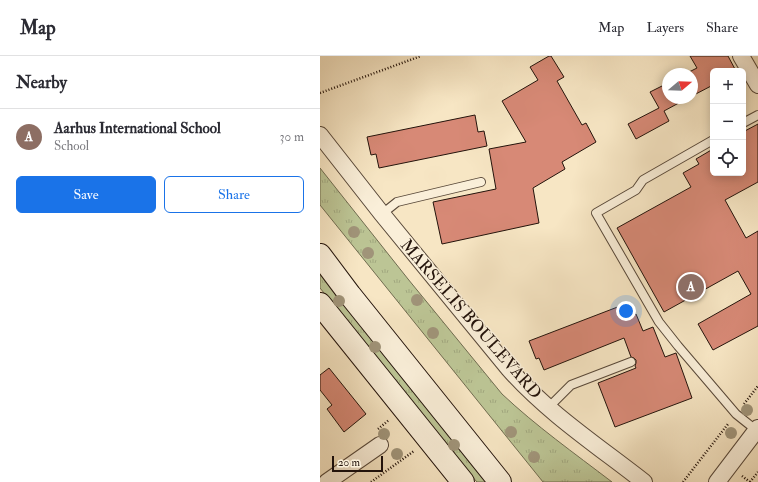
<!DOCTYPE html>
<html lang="en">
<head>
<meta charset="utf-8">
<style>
  :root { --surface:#fff; --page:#f7f7f7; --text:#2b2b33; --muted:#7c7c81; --line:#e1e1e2; --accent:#1a73e8 }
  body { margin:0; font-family:"IM FELL Double Pica",serif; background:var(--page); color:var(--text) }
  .controls { position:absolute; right:12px; top:12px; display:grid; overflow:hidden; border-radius:6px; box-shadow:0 2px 10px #0003 }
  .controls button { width:36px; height:36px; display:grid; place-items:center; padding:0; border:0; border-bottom:1px solid var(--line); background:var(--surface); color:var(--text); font:20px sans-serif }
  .compass { position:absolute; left:342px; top:12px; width:36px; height:36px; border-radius:50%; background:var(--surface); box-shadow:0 2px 10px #0003; rotate:71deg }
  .scale { position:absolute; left:12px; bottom:10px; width:51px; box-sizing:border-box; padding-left:4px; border:2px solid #23130b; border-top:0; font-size:11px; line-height:14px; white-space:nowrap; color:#23130b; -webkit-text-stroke:3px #faefd9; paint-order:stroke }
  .you { position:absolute; left:306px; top:255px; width:14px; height:14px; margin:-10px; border:3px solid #fff; border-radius:50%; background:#1a73e8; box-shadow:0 0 0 6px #1a73e833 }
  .badge { display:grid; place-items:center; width:26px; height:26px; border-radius:50%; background:var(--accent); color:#fff; font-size:13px; font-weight:700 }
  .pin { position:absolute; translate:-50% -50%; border:2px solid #fff; box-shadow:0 1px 4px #0006 }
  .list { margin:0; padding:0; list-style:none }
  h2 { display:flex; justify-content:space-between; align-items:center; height:52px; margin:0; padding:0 16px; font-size:17px }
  h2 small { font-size:13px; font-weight:400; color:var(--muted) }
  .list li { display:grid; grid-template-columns:26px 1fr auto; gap:12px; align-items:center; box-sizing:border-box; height:56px; padding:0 16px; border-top:1px solid var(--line) }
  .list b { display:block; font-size:15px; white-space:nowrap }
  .list p { margin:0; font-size:13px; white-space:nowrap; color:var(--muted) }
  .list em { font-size:13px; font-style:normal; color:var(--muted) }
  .actions { display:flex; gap:8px; padding:12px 16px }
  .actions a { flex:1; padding:9px 0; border:1px solid var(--accent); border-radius:6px; text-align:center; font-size:14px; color:var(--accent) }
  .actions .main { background:var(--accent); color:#fff }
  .icon { flex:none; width:22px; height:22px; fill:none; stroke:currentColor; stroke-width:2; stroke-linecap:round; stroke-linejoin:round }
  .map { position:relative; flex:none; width:438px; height:426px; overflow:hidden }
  header { display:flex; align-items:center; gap:24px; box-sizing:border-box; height:56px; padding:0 20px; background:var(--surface); border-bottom:1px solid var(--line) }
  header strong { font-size:19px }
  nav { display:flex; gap:22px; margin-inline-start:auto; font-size:14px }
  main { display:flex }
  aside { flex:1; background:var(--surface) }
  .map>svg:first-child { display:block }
</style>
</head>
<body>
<header>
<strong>Map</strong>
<nav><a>Map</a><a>Layers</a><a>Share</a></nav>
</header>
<main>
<aside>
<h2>Nearby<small></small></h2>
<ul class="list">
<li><span class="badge" style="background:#8d6e63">A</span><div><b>Aarhus International School</b><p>School</p></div><em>30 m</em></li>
</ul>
<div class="actions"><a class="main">Save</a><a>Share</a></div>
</aside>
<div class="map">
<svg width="438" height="426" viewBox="0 0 438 426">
  <defs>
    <pattern id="grass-tufts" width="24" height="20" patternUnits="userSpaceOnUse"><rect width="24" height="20" fill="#bcc595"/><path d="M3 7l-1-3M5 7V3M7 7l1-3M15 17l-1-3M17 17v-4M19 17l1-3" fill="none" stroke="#a1a87f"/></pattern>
  </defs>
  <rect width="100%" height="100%" fill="#f7e6c4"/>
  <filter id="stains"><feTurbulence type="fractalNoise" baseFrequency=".005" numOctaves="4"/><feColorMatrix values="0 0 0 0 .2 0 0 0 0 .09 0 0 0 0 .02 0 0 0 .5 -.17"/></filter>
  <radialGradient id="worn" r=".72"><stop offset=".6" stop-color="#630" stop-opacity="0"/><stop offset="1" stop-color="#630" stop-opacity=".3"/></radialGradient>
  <g fill="url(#grass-tufts)" stroke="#706c50">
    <path d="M 0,112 L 88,223 L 182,338 C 216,370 254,397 292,426 L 223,426 L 0,149 Z"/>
    <polygon points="0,216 168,426 157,426 149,417 0,232"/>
  </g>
  <g fill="#d78976" stroke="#23130b">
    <polygon points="229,0 231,0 244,21 237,25 262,69 266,67 276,86 242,106 245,113 213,132 219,167 122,188 113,146 176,133 169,93 206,86 182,45 218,24 210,11"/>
    <polygon points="370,0 408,0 416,15 393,15 393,29 372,40 372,18 365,18 377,12"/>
    <polygon points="348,27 348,42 368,42 344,55 349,65 316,83 308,68 339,52 330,36"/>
    <polygon points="155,59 158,76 164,75 167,90 59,112 56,98 51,99 47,81"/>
    <polygon points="438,68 438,126 405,144 426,182 438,175 438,270 393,294 378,268 431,238 418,215 344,256 297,172 371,131 363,117 379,108 376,103 393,93 393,117 423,117 423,76"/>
    <polygon points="308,247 313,260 316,258 323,275 333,271 345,301 356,297 372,342 295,371 278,327 316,312 315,310 316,307 316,304 314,302 311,301 304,282 224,314 219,302 216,303 209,285"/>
    <polygon points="9,312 46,358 24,376 7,353 12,349 0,334 0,319"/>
  </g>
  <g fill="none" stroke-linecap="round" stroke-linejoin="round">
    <defs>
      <g id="lane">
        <polyline points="423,67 438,59"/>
        <polyline points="393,84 323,124 316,134 276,157 339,266 358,290 416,358 436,374"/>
        <polyline points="62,158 77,146 161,126"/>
        <polyline points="228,352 251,329 311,306"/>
      </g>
      <g id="street">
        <polyline points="421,0 438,29"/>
        <path d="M 0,79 L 62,158 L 189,313 C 228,357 278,390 324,426"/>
        <polyline points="7,426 60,389"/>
        <polyline points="397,426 438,372"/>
      </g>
      <g id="secondary">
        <polyline points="0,199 30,239 180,426"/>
        <polyline points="0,248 143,426"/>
      </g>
    </defs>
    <use href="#lane" stroke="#584839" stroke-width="10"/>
    <use href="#street" stroke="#584839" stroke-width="18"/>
    <use href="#secondary" stroke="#23130b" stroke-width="24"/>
    <g stroke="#23130b" stroke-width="2.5" stroke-dasharray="1 2" stroke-linecap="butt">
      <polyline points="0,37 101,0"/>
      <polyline points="424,348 438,330"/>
      <polyline points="58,373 69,364"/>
      <polyline points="422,420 430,426"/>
      <polyline points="51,426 94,395"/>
      <polyline points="363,426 408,368"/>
      <polyline points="430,426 438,416"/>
    </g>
    <use href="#lane" stroke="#faefd9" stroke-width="8"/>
    <use href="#street" stroke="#faefd9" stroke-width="16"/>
    <use href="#secondary" stroke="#faefd9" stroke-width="22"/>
  </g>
  <g fill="#a09479">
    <circle cx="34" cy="176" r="6"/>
    <circle cx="48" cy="197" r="6"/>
    <circle cx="97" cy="244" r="6"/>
    <circle cx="19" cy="245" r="6"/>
    <circle cx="113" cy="277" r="6"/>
    <circle cx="55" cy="291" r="6"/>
    <circle cx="427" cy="354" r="6"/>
    <circle cx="191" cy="376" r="6"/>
    <circle cx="411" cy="377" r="6"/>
    <circle cx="64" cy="378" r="6"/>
    <circle cx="134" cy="389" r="6"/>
    <circle cx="77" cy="398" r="6"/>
    <circle cx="214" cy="401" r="6"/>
  </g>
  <g text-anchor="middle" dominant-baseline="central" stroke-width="3" stroke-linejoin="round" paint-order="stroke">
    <g font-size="17" fill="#23130b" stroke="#faefd9">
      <text transform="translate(151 263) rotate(49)">MARSELIS BOULEVARD</text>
    </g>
  </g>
  <rect width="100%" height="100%" filter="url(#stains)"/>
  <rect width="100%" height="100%" fill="url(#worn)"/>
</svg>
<div class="controls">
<button>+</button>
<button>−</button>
<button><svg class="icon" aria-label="locate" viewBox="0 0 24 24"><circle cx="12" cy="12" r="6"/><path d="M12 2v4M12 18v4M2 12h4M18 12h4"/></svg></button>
</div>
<svg class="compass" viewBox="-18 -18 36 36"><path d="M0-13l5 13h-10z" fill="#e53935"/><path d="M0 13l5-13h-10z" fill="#7c7c81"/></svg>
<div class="scale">20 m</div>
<div class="you"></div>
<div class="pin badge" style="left:371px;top:231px;background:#8d6e63">A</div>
</div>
</main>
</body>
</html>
